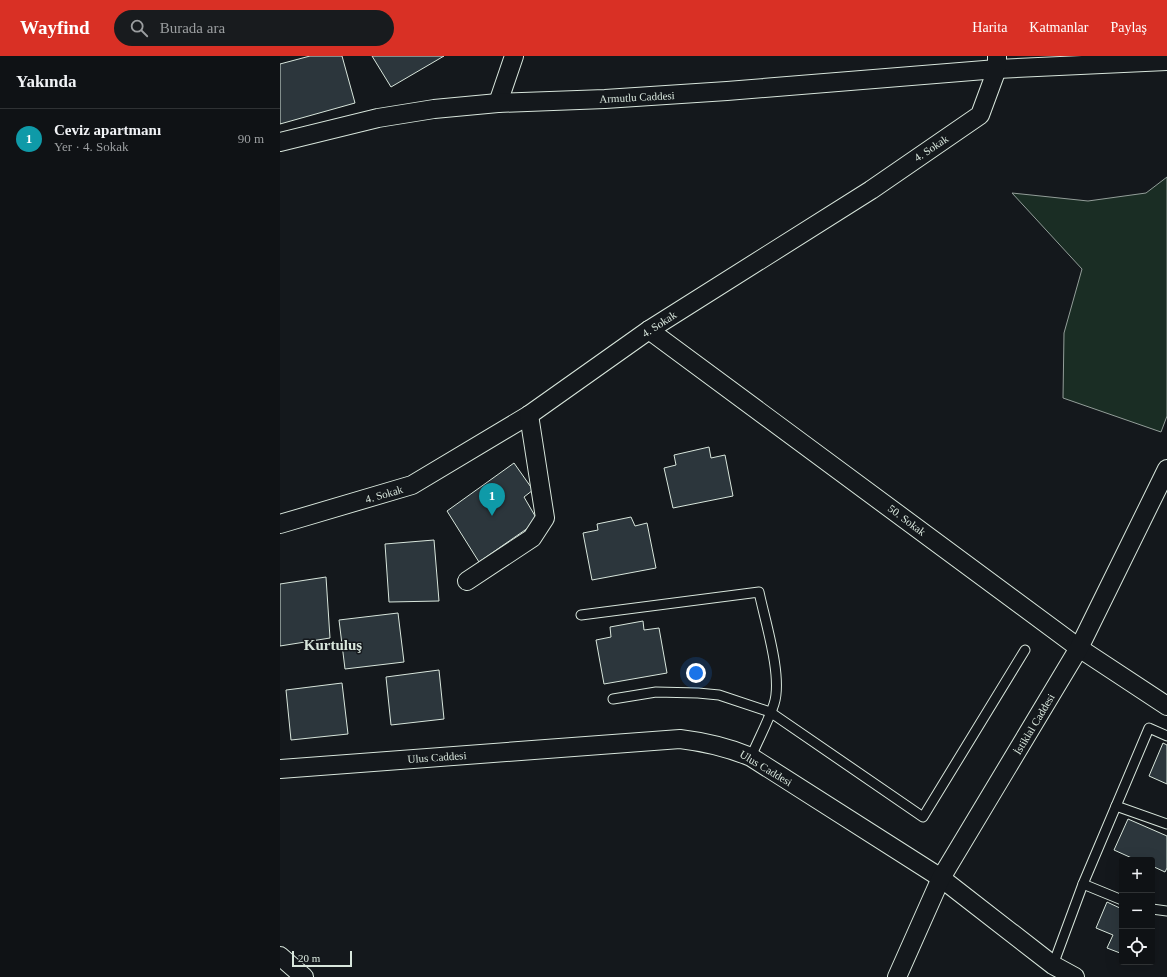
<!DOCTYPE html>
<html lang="tr">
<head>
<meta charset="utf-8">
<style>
  :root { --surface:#0f1215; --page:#181b1e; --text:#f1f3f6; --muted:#9b9ea0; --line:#2f3234; --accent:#d93025 }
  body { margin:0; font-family:"Times New Roman",serif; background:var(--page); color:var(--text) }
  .controls { position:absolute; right:12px; bottom:12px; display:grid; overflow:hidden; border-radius:4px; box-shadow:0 4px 16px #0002 }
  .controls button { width:36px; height:36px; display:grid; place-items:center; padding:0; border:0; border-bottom:1px solid var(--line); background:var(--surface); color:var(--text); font:20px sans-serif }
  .scale { position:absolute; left:12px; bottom:10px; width:60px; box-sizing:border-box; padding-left:4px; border:2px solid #d8e6dc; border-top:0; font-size:11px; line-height:14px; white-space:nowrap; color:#d8e6dc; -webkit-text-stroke:3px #14181c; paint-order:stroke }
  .you { position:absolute; left:416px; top:617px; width:14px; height:14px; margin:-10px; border:3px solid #fff; border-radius:50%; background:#1a73e8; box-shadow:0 0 0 6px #1a73e833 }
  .badge { display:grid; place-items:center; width:26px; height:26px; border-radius:50%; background:var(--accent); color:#fff; font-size:13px; font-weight:700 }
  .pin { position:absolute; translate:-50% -33px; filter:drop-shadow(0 1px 2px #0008) }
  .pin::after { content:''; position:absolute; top:21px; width:14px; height:12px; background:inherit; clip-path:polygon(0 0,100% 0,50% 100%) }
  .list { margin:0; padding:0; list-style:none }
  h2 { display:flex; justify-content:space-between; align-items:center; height:52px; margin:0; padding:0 16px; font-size:17px }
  h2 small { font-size:13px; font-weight:400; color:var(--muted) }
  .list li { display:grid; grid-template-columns:26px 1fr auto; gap:12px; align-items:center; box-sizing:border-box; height:60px; padding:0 16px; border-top:1px solid var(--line) }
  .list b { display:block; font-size:15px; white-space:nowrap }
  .list p { margin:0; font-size:13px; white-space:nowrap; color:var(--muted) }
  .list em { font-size:13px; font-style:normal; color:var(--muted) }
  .icon { flex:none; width:22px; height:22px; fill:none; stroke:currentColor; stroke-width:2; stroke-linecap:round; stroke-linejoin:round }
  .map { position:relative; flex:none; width:887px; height:921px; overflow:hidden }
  header { display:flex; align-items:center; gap:24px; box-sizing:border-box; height:56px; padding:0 20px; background:var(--accent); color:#fff }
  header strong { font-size:19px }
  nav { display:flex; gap:22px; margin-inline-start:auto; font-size:14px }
  .search { width:280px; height:36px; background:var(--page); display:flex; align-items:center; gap:10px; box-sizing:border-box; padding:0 14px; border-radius:22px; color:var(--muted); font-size:15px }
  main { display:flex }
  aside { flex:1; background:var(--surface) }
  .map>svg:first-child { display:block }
</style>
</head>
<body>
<header>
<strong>Wayfind</strong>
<div class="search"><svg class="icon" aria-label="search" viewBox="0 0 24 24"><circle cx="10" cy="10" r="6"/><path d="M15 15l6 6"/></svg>Burada ara</div>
<nav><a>Harita</a><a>Katmanlar</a><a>Paylaş</a></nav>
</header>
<main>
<aside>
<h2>Yakında<small></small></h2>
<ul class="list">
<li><span class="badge" style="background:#0f9aa8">1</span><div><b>Ceviz apartmanı</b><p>Yer · 4. Sokak</p></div><em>90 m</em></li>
</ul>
</aside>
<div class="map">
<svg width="887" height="921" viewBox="0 0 887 921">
  <rect width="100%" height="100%" fill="#14181c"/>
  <polygon fill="#1a2d24" stroke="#939e99" points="887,121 887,360 881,376 783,342 784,277 802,213 732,137 808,145 866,137"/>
  <g fill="#2c363c" stroke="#d8e6dc">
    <polygon points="30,0 62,0 75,47 0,68 0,8"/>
    <polygon points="92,0 164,0 111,31"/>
    <polygon points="429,391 431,402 445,399 453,440 393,452 384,412 396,409 394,399"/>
    <polygon points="234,407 253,434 244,441 258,465 199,506 167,455"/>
    <polygon points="351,461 355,470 367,467 376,512 312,524 303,477 318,474 317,468"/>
    <polygon points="154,484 159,545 109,546 105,488"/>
    <polygon points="46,521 50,582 0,590 0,528"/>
    <polygon points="118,557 124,606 65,613 59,564"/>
    <polygon points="363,565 364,574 379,572 387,617 324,628 316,584 331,581 330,571"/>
    <polygon points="159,614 164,663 111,669 106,621"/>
    <polygon points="62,627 68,678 11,684 6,634"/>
    <polygon points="883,687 887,689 887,728 869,720"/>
    <polygon points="848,763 887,780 887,812 885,816 872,810 872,804 853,804 854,803 834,794"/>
    <polygon points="827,846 842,853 842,894 840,897 827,892 833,879 816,872"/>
  </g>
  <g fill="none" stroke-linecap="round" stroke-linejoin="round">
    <defs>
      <g id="lane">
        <path d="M 301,559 L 479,536 C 485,565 503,621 494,648 C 488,666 478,684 471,701"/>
        <polyline points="333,643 376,636 418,637 439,639 490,656 643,761 745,594"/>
        <polyline points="836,750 887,768"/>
        <polyline points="803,828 842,844"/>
        <polyline points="872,853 887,855"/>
        <polyline points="773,909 803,828 869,672 887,680"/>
      </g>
      <g id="street">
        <polyline points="218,47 234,0"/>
        <polyline points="0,86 98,62 154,53 218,47 325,43 447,35 717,13 887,5"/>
        <polyline points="369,274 799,592 887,650"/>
        <polyline points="0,468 132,429 249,359 369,274 591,134 700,59 717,13 717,0"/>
        <polyline points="187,525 252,482 265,462 249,359"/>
        <path d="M 0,713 L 400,683 C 425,686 447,691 471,701 L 661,822 L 773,909 L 795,921"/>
        <polyline points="0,900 24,921"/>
        <polyline points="617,921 661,822 799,592 887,413"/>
      </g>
    </defs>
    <use href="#lane" stroke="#d8e6dc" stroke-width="11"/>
    <use href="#street" stroke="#d8e6dc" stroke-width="20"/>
    <use href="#lane" stroke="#14181c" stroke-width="9"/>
    <use href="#street" stroke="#14181c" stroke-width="18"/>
  </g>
  <g text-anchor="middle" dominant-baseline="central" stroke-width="3" stroke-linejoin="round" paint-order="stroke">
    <g font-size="11" fill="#d8e6dc" stroke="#14181c">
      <text transform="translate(357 41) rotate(-3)">Armutlu Caddesi</text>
      <text transform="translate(651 92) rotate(-34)">4. Sokak</text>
      <text transform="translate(379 268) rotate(-33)">4. Sokak</text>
      <text transform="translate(104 438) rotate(-16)">4. Sokak</text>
      <text transform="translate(627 464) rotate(37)">50. Sokak</text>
      <text transform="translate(754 668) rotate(-59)">İstiklal Caddesi</text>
      <text transform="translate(157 701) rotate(-4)">Ulus Caddesi</text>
      <text transform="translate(486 712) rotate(31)">Ulus Caddesi</text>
    </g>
    <g font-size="15" font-weight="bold" fill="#d8e6dc" stroke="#14181c">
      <text x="53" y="589">Kurtuluş</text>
    </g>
  </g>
</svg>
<div class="controls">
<button>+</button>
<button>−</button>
<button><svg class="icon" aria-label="locate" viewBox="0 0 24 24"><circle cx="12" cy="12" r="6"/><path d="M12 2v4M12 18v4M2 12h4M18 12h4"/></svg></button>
</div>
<div class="scale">20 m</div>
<div class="you"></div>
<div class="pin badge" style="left:212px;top:460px;background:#0f9aa8">1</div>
</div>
</main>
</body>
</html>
